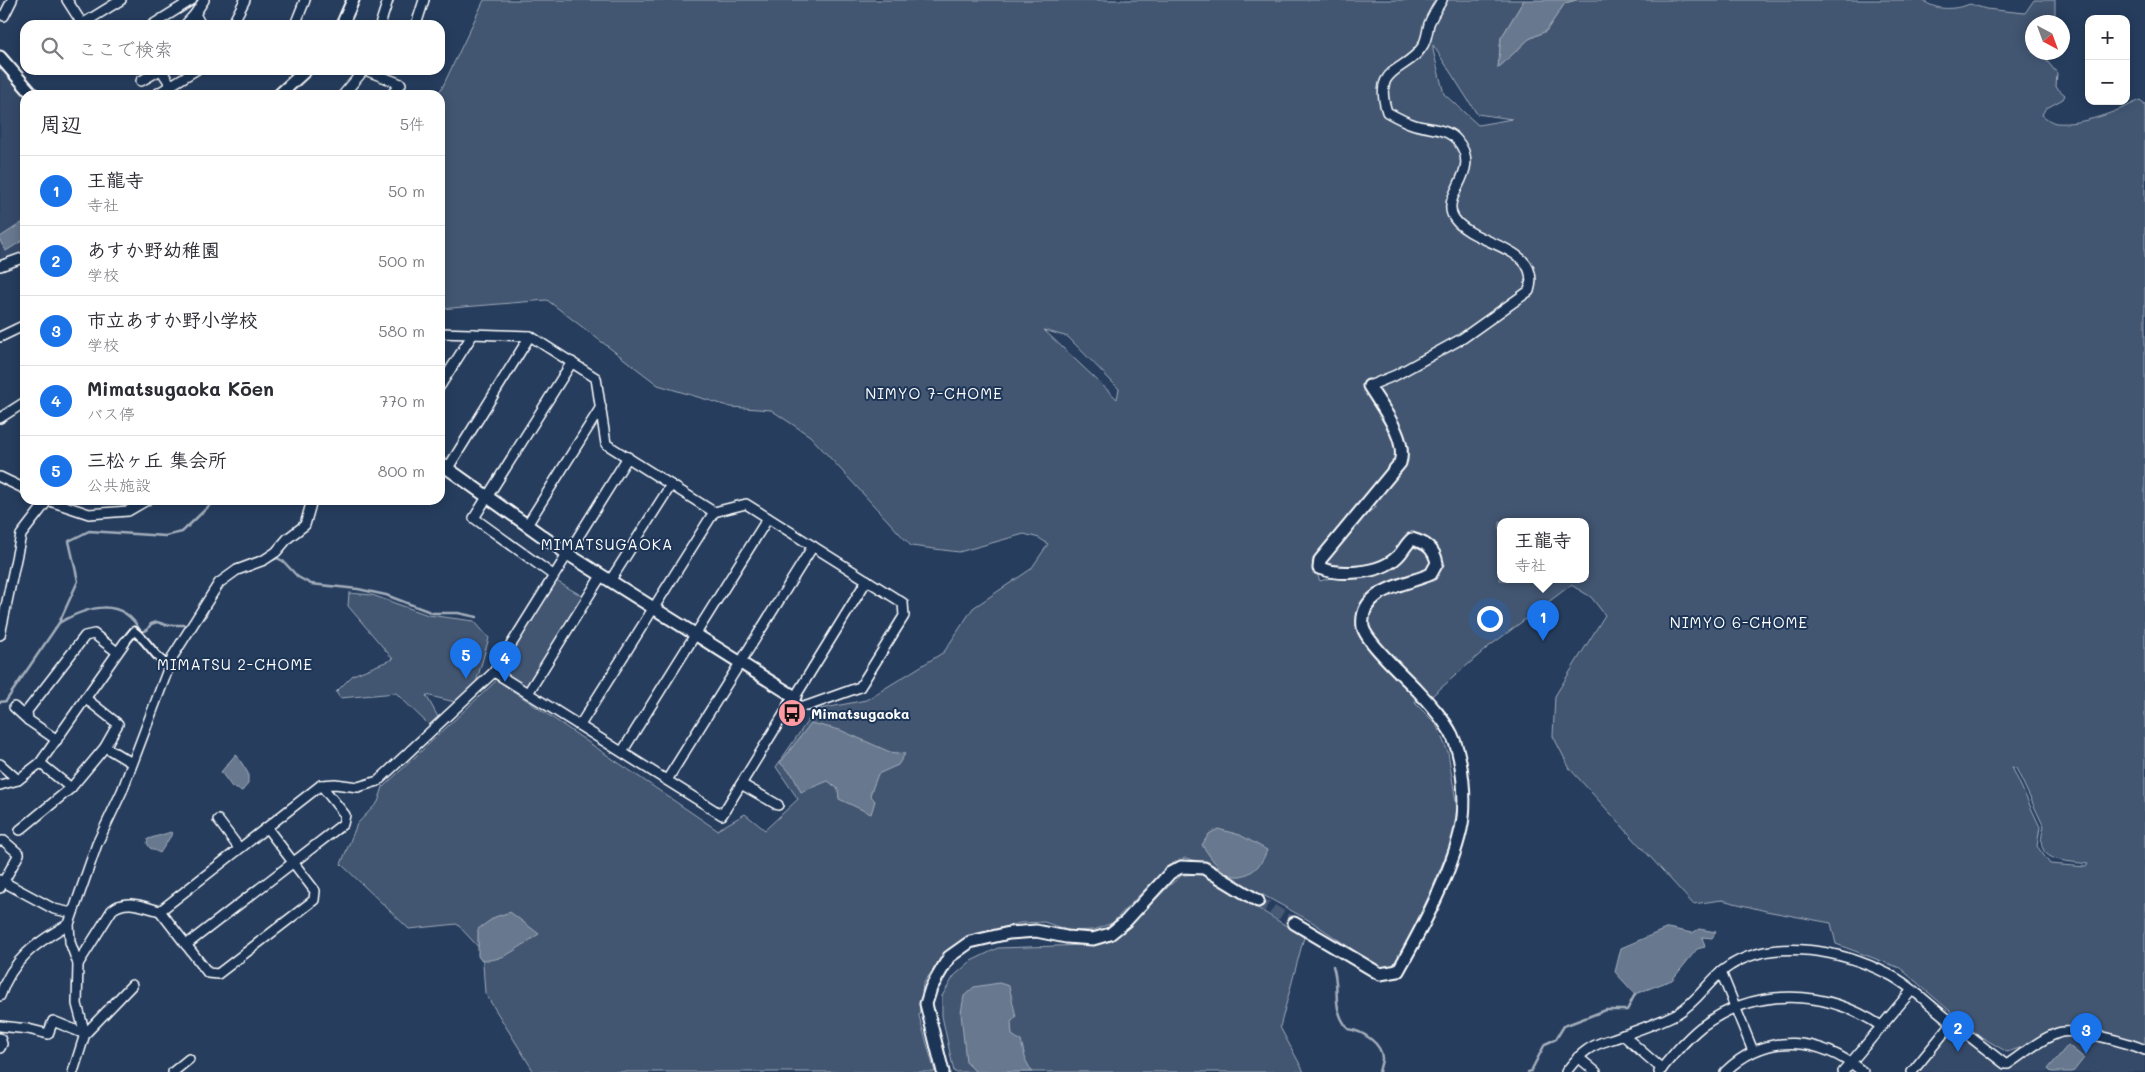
<!DOCTYPE html>
<html lang="ja">
<head>
<meta charset="utf-8">
<style>
  :root { --surface:#fff; --page:#f2f2f3; --text:#2b2b33; --muted:#7c7c81; --line:#e1e1e2; --accent:#1a73e8 }
  body { margin:0; font-family:Mali,"Klee One",sans-serif; background:var(--page); color:var(--text) }
  .controls { position:absolute; right:15px; top:15px; display:grid; overflow:hidden; border-radius:10px; box-shadow:0 2px 12px #0003 }
  .controls button { width:45px; height:45px; display:grid; place-items:center; padding:0; border:0; border-bottom:1px solid var(--line); background:var(--surface); color:var(--text); font:25px sans-serif }
  .compass { position:absolute; left:2025px; top:15px; width:45px; height:45px; border-radius:50%; background:var(--surface); box-shadow:0 2px 12px #0003; rotate:139deg }
  .you { position:absolute; left:1489px; top:618px; width:18px; height:18px; margin:-12px; border:4px solid #fff; border-radius:50%; background:#1a73e8; box-shadow:0 0 0 8px #1a73e833 }
  .badge { display:grid; place-items:center; width:32px; height:32px; border-radius:50%; background:var(--accent); color:#fff; font-size:16px; font-weight:700 }
  .pin { position:absolute; translate:-50% -41px; filter:drop-shadow(0 1px 2px #0008) }
  .pin::after { content:''; position:absolute; top:26px; width:18px; height:15px; background:inherit; clip-path:polygon(0 0,100% 0,50% 100%) }
  .popup { position:absolute; left:1497px; top:518px; width:92px; height:65px; box-sizing:border-box; display:grid; place-content:center; border-radius:10px; background:var(--surface); filter:drop-shadow(0 1px 4px #0005); font-size:16px; white-space:nowrap; color:var(--muted) }
  .popup b { font-size:19px; color:var(--text) }
  .popup::after { content:''; position:absolute; left:50%; top:100%; margin-left:-10px; border:10px solid transparent; border-top-color:var(--surface) }
  .list { margin:0; padding:0; list-style:none }
  h2 { display:flex; justify-content:space-between; align-items:center; height:65px; margin:0; padding:0 20px; font-size:21px }
  h2 small { font-size:16px; font-weight:400; color:var(--muted) }
  .list li { display:grid; grid-template-columns:32px 1fr auto; gap:15px; align-items:center; box-sizing:border-box; height:70px; padding:0 20px; border-top:1px solid var(--line) }
  .list b { display:block; font-size:19px; white-space:nowrap }
  .list p { margin:0; font-size:16px; white-space:nowrap; color:var(--muted) }
  .list em { font-size:16px; font-style:normal; color:var(--muted) }
  .icon { flex:none; width:28px; height:28px; fill:none; stroke:currentColor; stroke-width:2; stroke-linecap:round; stroke-linejoin:round }
  .map { position:relative; flex:none; width:2145px; height:1072px; overflow:hidden }
  .search { position:absolute; background:var(--surface); box-shadow:0 2px 12px #0003; left:20px; top:20px; width:425px; height:55px; display:flex; align-items:center; gap:12px; box-sizing:border-box; padding:0 18px; border-radius:15px; color:var(--muted); font-size:19px }
  .panel { position:absolute; background:var(--surface); box-shadow:0 2px 12px #0003; left:20px; top:90px; width:425px; height:415px; border-radius:15px }
  .map>svg:first-child { display:block }
</style>
</head>
<body>
<div class="map">
<svg width="2145" height="1072" viewBox="0 0 2145 1072">
  <rect width="100%" height="100%" fill="#263d5e"/>
  <filter id="ink" filterUnits="userSpaceOnUse"><feTurbulence type="fractalNoise" baseFrequency=".02" numOctaves="2"/><feDisplacementMap in="SourceGraphic" scale="10" xChannelSelector="R" yChannelSelector="G"/><feConvolveMatrix kernelMatrix="1 2 1 2 8 2 1 2 1" color-interpolation-filters="sRGB"/></filter>
  <g filter="url(#ink)">
    <g fill="#344a68">
      <polygon points="0,63 27,95 25,95 25,253 0,262"/>
      <polygon points="1951,1032 1957,1032 2006,1071 2053,1038 2067,1034 2139,1051 2145,1054 2145,1072 1918,1072"/>
    </g>
    <g fill="#425672" stroke="#a0aab8" fill-rule="evenodd">
      <path d="M 484,0 L 1524,0 L 1501,38 L 1498,68 L 1529,39 L 1546,31 L 1565,3 L 1576,0 L 1922,0 C 1937,11 1953,10 1970,4 L 1986,9 L 2025,13 L 2034,0 L 2055,0 L 2055,22 L 2032,22 L 2032,52 L 2048,53 L 2046,60 L 2057,73 L 2056,87 L 2065,95 L 2063,99 L 2045,109 L 2042,115 C 2046,118 2051,122 2056,123 C 2083,125 2116,112 2140,100 L 2145,104 L 2145,1046 L 2075,1027 L 2057,1028 L 2026,1046 L 2007,1052 L 1978,1035 L 1900,968 L 1836,944 L 1831,923 L 1766,911 L 1722,900 L 1693,904 L 1570,769 L 1553,736 L 1555,696 L 1605,615 L 1591,597 L 1571,585 L 1487,648 L 1426,701 L 1414,702 L 1436,724 L 1448,752 L 1457,808 L 1453,838 L 1432,889 L 1397,964 L 1380,968 L 1312,922 L 1205,863 L 1185,858 L 1168,866 L 1112,923 L 1094,930 L 1070,931 L 1044,922 L 1020,923 L 972,936 L 948,949 L 923,984 L 919,1016 L 935,1072 L 534,1072 L 485,993 L 482,951 L 457,924 L 409,929 L 341,864 L 357,824 L 378,802 L 383,787 L 497,680 L 717,830 L 745,814 L 765,830 L 798,799 L 776,767 L 815,710 L 866,700 L 944,652 L 973,608 L 1031,569 L 1048,544 L 1039,538 L 1024,534 L 959,552 L 911,546 L 810,436 L 771,410 L 731,407 L 658,385 L 547,300 L 440,309 L 440,95 L 436,95 L 442,88 ZM 1433,45 L 1477,114 L 1512,119 L 1478,125 L 1444,94 L 1433,50 ZM 1044,330 L 1068,337 L 1119,389 L 1117,399 ZM 1365,501 L 1377,507 L 1344,527 ZM 1500,522 L 1586,522 L 1586,580 L 1500,580 ZM 1322,550 L 1334,577 L 1320,581 L 1312,562 ZM 2012,767 L 2016,768 L 2044,827 C 2032,863 2063,860 2088,864 L 2086,867 L 2050,864 L 2037,846 L 2040,827 Z"/>
      <polygon points="551,578 584,597 528,685 524,686 500,670"/>
      <polygon points="349,593 372,595 428,615 474,621 489,638 476,683 455,702 426,695 438,717 429,725 396,693 340,698 336,692 353,675 393,659 348,606"/>
      <polygon points="1203,874 1304,937 1280,1027 1304,1072 954,1072 942,1016 942,996 954,976 971,961 998,948 1086,945 1126,930 1170,885 1182,875"/>
    </g>
    <g fill="#67788e" stroke="#a4aebb">
      <polygon points="1524,0 1576,0 1565,3 1546,31 1529,39 1498,68 1501,38"/>
      <polygon points="23,222 25,239 6,251 0,241 0,237"/>
      <polygon points="811,723 840,730 890,752 905,754 898,765 878,774 870,795 875,801 871,814 839,799 838,789 828,781 801,792 792,774 780,763"/>
      <polygon points="236,754 248,773 248,784 242,791 232,787 221,772"/>
      <path d="M 1218,829 L 1240,835 L 1267,850 C 1264,859 1259,867 1251,872 C 1228,886 1214,862 1202,845 L 1209,834 Z"/>
      <polygon points="171,832 172,834 160,853 150,848 147,843 148,839"/>
      <path d="M 510,912 L 539,934 C 523,944 500,965 480,959 L 478,956 L 478,929 L 495,917 Z"/>
      <polygon points="1668,928 1692,933 1699,929 1716,932 1712,938 1702,937 1705,947 1697,949 1672,980 1635,994 1615,972 1621,948"/>
      <polygon points="999,983 1009,986 1016,1017 1011,1022 1012,1035 1021,1041 1026,1061 1032,1072 976,1072 966,1062 961,1013 964,996 974,987"/>
      <polygon points="2068,1045 2084,1058 2073,1072 2051,1072 2048,1069"/>
    </g>
    <g fill="none" stroke-linecap="round" stroke-linejoin="round">
      <g stroke="#a4aebb" stroke-width="2.5">
        <polyline points="270,561 277,558 283,561 298,577 311,584 358,589 386,595 433,613 458,613 477,617"/>
        <path d="M 59,623 C 88,606 122,596 141,632 L 147,630 L 151,624 L 157,622 L 166,625 L 189,625"/>
        <polyline points="199,623 206,615 210,605"/>
        <polyline points="0,702 6,701 59,623 78,581 69,541 89,531 165,536 182,532 212,503 212,500"/>
        <path d="M 1333,966 C 1341,991 1330,1006 1348,1029 C 1362,1031 1383,1043 1382,1060 C 1381,1064 1380,1068 1379,1072"/>
        <polyline points="1528,1072 1531,1071 1545,1044 1556,1039 1564,1026 1606,1010 1627,1010 1635,994"/>
      </g>
      <polyline stroke="#475a76" stroke-width="11" stroke-dasharray="11 5.5" stroke-linecap="butt" points="1258,901 1294,923"/>
      <defs>
        <path id="pedestrian" d="M 125,642 L 134,631 C 148,641 154,657 169,666"/>
        <g id="minor">
          <polyline points="67,0 83,25"/>
          <polyline points="195,14 201,25"/>
          <polyline points="4,16 12,0"/>
          <polyline points="82,24 121,0"/>
          <polyline points="152,25 192,0"/>
          <polyline points="185,25 195,14 204,0"/>
          <polyline points="232,25 245,0"/>
          <polyline points="295,25 305,0"/>
          <polyline points="380,25 388,0"/>
          <polyline points="416,25 424,0"/>
          <polyline points="161,70 171,85"/>
          <polyline points="365,70 401,84 391,95"/>
          <polyline points="141,81 160,70"/>
          <polyline points="155,95 196,70"/>
          <polyline points="343,95 364,70"/>
          <polyline points="0,266 25,257"/>
          <polyline points="440,333 530,336 596,378 606,444 714,512 746,504 903,603 904,616 860,687 807,706 789,706 722,815 494,672"/>
          <polyline points="0,337 25,325"/>
          <polyline points="440,386 473,334"/>
          <path d="M 1369,386 L 1396,375 L 1463,338 L 1529,291 C 1543,245 1474,247 1454,218 C 1439,194 1484,172 1457,140 C 1447,128 1429,129 1415,125 C 1405,122 1396,117 1387,112 C 1372,65 1406,73 1422,47 C 1427,40 1427,32 1429,24 C 1432,16 1437,8 1442,0"/>
          <polyline points="0,418 25,402"/>
          <polyline points="448,468 530,336"/>
          <polyline points="0,477 25,489"/>
          <polyline points="47,500 89,514 128,511 147,500"/>
          <polyline points="527,525 601,407"/>
          <polyline points="553,575 474,518 572,362"/>
          <polyline points="610,581 671,485"/>
          <polyline points="0,635 21,535 48,500"/>
          <polyline points="528,693 601,576"/>
          <polyline points="795,697 867,580"/>
          <polyline points="14,707 28,720"/>
          <polyline points="580,725 714,512"/>
          <polyline points="57,740 28,720 27,711 85,636 94,634 117,652"/>
          <polyline points="105,747 132,763"/>
          <polyline points="622,752 768,518"/>
          <polyline points="40,763 71,788"/>
          <polyline points="0,764 18,780"/>
          <polyline points="667,780 813,546"/>
          <polyline points="741,784 778,805"/>
          <polyline points="0,785 18,780 40,763 125,642"/>
          <polyline points="218,820 239,848"/>
          <polyline points="20,830 71,788 105,747 118,724 85,698"/>
          <polyline points="0,841 4,841 19,854 0,888"/>
          <polyline points="0,880 54,909 72,913"/>
          <polyline points="160,911 208,973 218,974 314,900 315,891 267,828"/>
          <polyline points="186,945 343,824 345,815 321,785"/>
          <path d="M 78,964 L 112,910 C 126,898 144,907 160,911 L 321,785 L 335,784 L 358,787 L 378,781 L 494,672 L 628,457"/>
          <polyline points="1721,972 1753,1051"/>
          <path d="M 0,996 C 12,959 37,942 69,924"/>
          <polyline points="0,1026 28,1029 48,1034 53,1021 85,1034 132,985"/>
          <polyline points="1623,1035 1662,1069"/>
          <polyline points="0,1038 2,1044 0,1048"/>
          <polyline points="1578,1057 1596,1072"/>
          <polyline points="73,1072 85,1034 77,1004 78,964 70,942 69,924 97,844 122,791 173,656 219,583 237,570 264,560 276,552 288,538 305,525 312,500"/>
          <polyline points="173,1072 189,1059"/>
          <path d="M 1566,1072 C 1572,1064 1578,1056 1587,1050 C 1596,1043 1607,1041 1618,1037 C 1638,1030 1659,1023 1678,1013 C 1700,1000 1711,976 1731,965 C 1777,937 1843,951 1888,974 C 1907,983 1923,999 1939,1012 C 1961,1030 1983,1047 2005,1064 L 2008,1064 C 2023,1054 2040,1039 2058,1033 C 2072,1027 2130,1043 2145,1050"/>
          <path d="M 1659,1072 C 1672,1056 1685,1040 1701,1027 C 1756,986 1826,989 1881,1026"/>
          <path d="M 1725,1072 C 1767,1031 1820,1037 1863,1072"/>
          <polyline points="1843,1072 1912,990"/>
          <polyline points="1912,1072 1952,1023"/>
        </g>
        <g id="tertiary">
          <polyline points="342,25 353,0"/>
          <polyline points="0,57 33,95"/>
          <polyline points="279,95 306,70"/>
          <polyline points="440,463 566,553 795,697 789,706"/>
          <path d="M 1294,923 L 1380,974 L 1398,971 C 1421,930 1451,874 1461,829 C 1467,803 1463,759 1452,735 C 1444,719 1429,703 1417,690 C 1405,677 1366,642 1363,627 C 1358,589 1406,585 1431,574 L 1437,563 C 1434,548 1426,543 1412,539 C 1405,545 1403,552 1397,557 C 1380,574 1340,576 1319,568 L 1320,560 L 1400,463 C 1408,439 1381,406 1369,386"/>
          <polyline points="943,1072 926,1004 931,988 949,957 970,942 1009,933 1036,931 1066,937 1093,939 1110,934 1126,921 1170,873 1181,867 1204,868 1258,901"/>
        </g>
      </defs>
      <use href="#pedestrian" stroke="#fff" stroke-width="11"/>
      <use href="#minor" stroke="#fff" stroke-width="12"/>
      <use href="#tertiary" stroke="#fff" stroke-width="15"/>
      <use href="#pedestrian" stroke="#1d3557" stroke-width="7"/>
      <use href="#minor" stroke="#1d3557" stroke-width="9"/>
      <use href="#tertiary" stroke="#1d3557" stroke-width="11"/>
    </g>
  </g>
  <defs>
    <symbol id="bus-disc" viewBox="-11 -11 22 22"><circle r="9.5" fill="#ff9aa2" stroke="#1d3557"/><path d="M-5-6H5V4H4V6H2V4H-2V6H-4V4H-5ZM-3.5-4V0h7V-4ZM-3.5 1.2v1.5H-2V1.2ZM2 1.2v1.5H3.5V1.2Z" fill="#111"/></symbol>
  </defs>
  <g fill-rule="evenodd">
    <use href="#bus-disc" x="776" y="697" width="32" height="32"/>
  </g>
  <g text-anchor="middle" dominant-baseline="central" stroke-width="4" stroke-linejoin="round" paint-order="stroke">
    <g font-size="14" font-weight="bold" fill="#fff" stroke="#1d3557" text-anchor="start">
      <text x="811" y="713">Mimatsugaoka</text>
    </g>
    <g font-size="15" letter-spacing="1" fill="#fff" stroke="#1d3557">
      <text x="934" y="393">NIMYO 7-CHOME</text>
      <text x="607" y="544">MIMATSUGAOKA</text>
      <text x="1739" y="622">NIMYO 6-CHOME</text>
      <text x="235" y="664">MIMATSU 2-CHOME</text>
    </g>
  </g>
</svg>
<div class="controls">
<button>+</button>
<button>−</button>
</div>
<svg class="compass" viewBox="-18 -18 36 36"><path d="M0-13l5 13h-10z" fill="#e53935"/><path d="M0 13l5-13h-10z" fill="#7c7c81"/></svg>
<div class="you"></div>
<div class="pin badge" style="left:1543px;top:641px">1</div>
<div class="popup"><b>王龍寺</b>寺社</div>
<div class="pin badge" style="left:1958px;top:1052px">2</div>
<div class="pin badge" style="left:2086px;top:1054px">3</div>
<div class="pin badge" style="left:505px;top:682px">4</div>
<div class="pin badge" style="left:466px;top:679px">5</div>
<div class="search"><svg class="icon" aria-label="search" viewBox="0 0 24 24"><circle cx="10" cy="10" r="6"/><path d="M15 15l6 6"/></svg>ここで検索</div>
<section class="panel">
<h2>周辺<small>5件</small></h2>
<ul class="list">
<li><span class="badge">1</span><div><b>王龍寺</b><p>寺社</p></div><em>50 m</em></li>
<li><span class="badge">2</span><div><b>あすか野幼稚園</b><p>学校</p></div><em>500 m</em></li>
<li><span class="badge">3</span><div><b>市立あすか野小学校</b><p>学校</p></div><em>580 m</em></li>
<li><span class="badge">4</span><div><b>Mimatsugaoka Kōen</b><p>バス停</p></div><em>770 m</em></li>
<li><span class="badge">5</span><div><b>三松ヶ丘 集会所</b><p>公共施設</p></div><em>800 m</em></li>
</ul>
</section>
</div>
</body>
</html>
